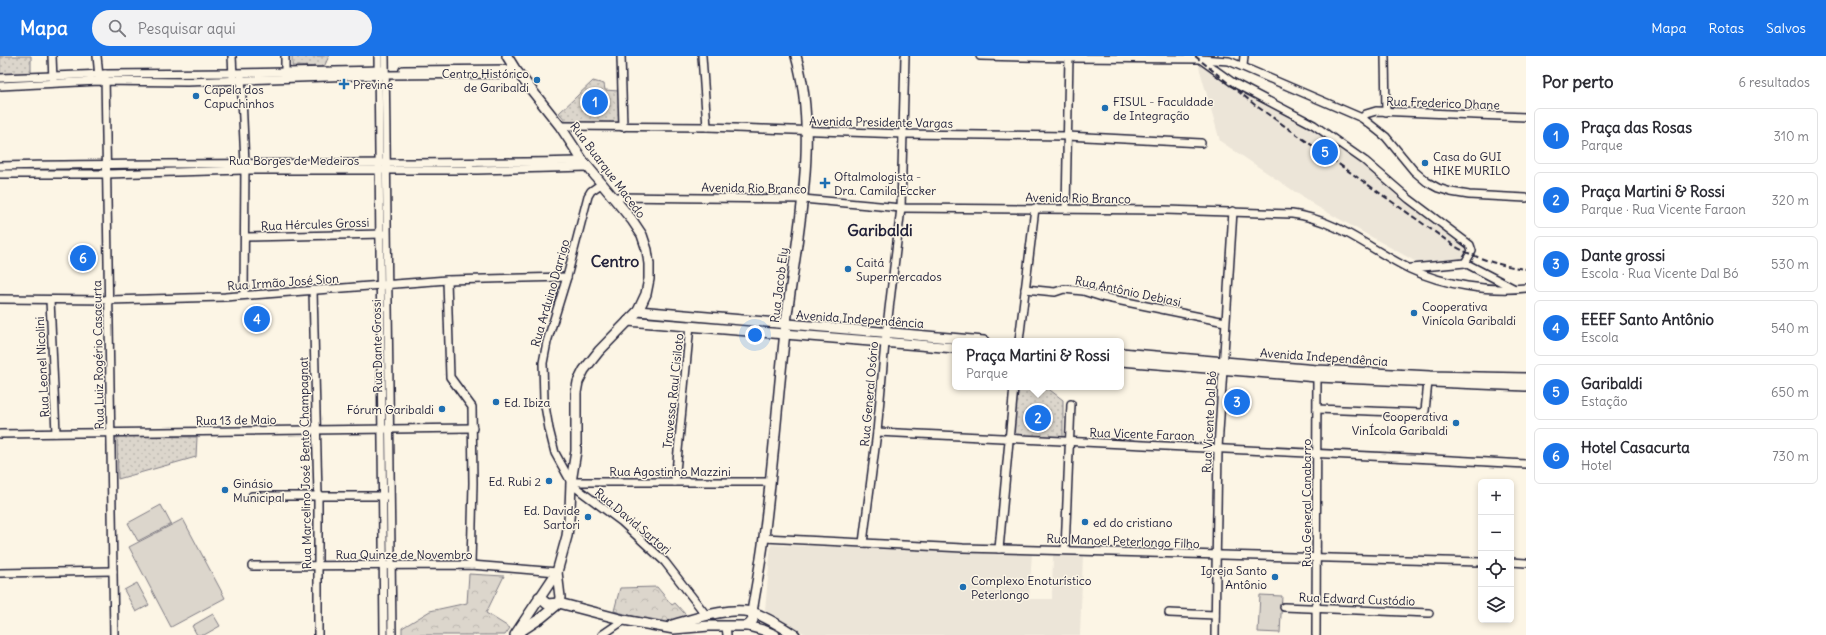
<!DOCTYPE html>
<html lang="pt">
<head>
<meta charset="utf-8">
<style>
  :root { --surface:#fff; --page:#f2f2f3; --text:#2b2b33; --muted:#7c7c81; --line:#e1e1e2; --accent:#1a73e8 }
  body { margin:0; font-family:Delius,sans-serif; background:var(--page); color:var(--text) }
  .controls { position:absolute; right:12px; bottom:12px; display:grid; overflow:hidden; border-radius:6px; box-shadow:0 2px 6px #0003 }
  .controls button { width:36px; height:36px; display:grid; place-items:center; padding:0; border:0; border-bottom:1px solid var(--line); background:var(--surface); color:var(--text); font:20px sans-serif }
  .you { position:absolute; left:755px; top:279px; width:14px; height:14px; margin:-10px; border:3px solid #fff; border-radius:50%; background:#1a73e8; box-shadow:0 0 0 6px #1a73e833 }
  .badge { display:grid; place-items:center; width:26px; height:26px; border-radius:50%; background:var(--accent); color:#fff; font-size:13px; font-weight:700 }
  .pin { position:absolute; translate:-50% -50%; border:2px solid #fff; box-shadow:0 1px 4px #0006 }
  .popup { position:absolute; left:952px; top:282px; width:172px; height:52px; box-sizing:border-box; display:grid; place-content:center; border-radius:6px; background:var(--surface); filter:drop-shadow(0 1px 3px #0005); font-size:13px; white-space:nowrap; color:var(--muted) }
  .popup b { font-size:15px; color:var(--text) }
  .popup::after { content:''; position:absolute; left:50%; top:100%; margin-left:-8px; border:8px solid transparent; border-top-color:var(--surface) }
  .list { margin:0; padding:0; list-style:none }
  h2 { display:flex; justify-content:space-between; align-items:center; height:52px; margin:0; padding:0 16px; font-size:17px }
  h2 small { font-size:13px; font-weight:400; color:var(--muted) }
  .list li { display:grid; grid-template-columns:26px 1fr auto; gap:12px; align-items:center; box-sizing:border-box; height:56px; margin:0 8px 8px; padding:0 8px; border:1px solid var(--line); border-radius:6px }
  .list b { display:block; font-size:15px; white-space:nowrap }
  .list p { margin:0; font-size:13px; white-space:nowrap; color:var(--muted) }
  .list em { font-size:13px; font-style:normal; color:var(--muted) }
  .icon { flex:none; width:22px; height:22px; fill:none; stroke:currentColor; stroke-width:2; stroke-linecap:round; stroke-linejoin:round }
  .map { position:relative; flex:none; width:1526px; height:579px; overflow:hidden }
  header { display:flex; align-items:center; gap:24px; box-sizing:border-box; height:56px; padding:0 20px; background:var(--accent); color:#fff }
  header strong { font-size:19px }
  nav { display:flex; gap:22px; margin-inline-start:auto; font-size:14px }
  .search { width:280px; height:36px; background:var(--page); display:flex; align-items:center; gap:10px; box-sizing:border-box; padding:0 14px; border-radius:22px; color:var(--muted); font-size:15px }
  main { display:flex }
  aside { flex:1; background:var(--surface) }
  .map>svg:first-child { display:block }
</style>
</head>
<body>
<header>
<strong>Mapa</strong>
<div class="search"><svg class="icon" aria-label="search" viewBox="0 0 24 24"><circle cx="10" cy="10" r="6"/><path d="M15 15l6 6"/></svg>Pesquisar aqui</div>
<nav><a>Mapa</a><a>Rotas</a><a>Salvos</a></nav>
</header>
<main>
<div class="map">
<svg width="1526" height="579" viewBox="0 0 1526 579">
  <defs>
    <pattern id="forest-crowns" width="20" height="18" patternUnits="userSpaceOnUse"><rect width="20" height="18" fill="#dcd6cc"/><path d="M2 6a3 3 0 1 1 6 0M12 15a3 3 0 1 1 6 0" fill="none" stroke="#bcb7b0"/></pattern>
    <pattern id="park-dots" width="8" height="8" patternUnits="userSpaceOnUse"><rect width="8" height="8" fill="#dcd6cc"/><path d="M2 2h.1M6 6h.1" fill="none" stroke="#bcb7b0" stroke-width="1.8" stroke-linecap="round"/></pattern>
  </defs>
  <rect width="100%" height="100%" fill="#fcf5e5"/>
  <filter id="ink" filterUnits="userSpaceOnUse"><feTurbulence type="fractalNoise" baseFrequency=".025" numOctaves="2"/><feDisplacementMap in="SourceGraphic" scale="8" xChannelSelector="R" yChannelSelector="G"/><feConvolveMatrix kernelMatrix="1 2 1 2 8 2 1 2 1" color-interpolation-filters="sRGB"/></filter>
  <g filter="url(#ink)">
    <g fill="#ece5d8">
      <polygon points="1204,6 1257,46 1314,72 1361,106 1472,194 1463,205 1420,208 1316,150 1220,85 1199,11"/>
      <polygon points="771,489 1032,497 1029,543 1052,543 1053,498 1083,498 1080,579 807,579 765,554"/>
    </g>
    <g fill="#dcd6cc" stroke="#7f7c84">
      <polygon points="161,449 171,468 138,485 128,467"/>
      <polygon points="183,463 225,542 171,571 129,491"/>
      <polygon points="137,527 149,549 136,556 124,534"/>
      <polygon points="1260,539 1282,540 1280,577 1258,576"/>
      <polygon points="213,558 220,570 204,579 197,579 192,570"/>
    </g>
    <g fill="url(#forest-crowns)" stroke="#7f7c84">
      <polygon points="469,518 504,520 486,557 510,572 505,579 402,579 402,572 430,555 467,547"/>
      <path d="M 657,531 L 672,549 L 675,547 L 686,559 C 684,561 681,564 679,565 C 665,570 629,559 614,555 L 620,532 Z"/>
    </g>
    <g fill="url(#park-dots)" stroke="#7f7c84">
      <polygon points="0,0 31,0 31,18 0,19"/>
      <polygon points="292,0 329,0 324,11 292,10"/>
      <polygon points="593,25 604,28 605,34 619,35 620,69 568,67 559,57"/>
      <polygon points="1016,331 1046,331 1063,344 1063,383 1012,381"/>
      <polygon points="117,380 197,381 196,401 118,423"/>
    </g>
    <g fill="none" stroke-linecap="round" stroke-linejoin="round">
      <defs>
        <g id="minor">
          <polyline points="52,0 53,24"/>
          <polyline points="97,0 99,21"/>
          <polyline points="232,0 233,21"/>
          <polyline points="378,0 384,579"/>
          <polyline points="385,0 392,579"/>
          <polyline points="621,0 623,71"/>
          <polyline points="702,0 707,71"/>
          <polyline points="980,0 1069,2 1200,3 1229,5 1362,62 1386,81 1414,115 1427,126 1438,132 1451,136 1469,139 1526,142"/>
          <polyline points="1385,0 1386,56"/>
          <polyline points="1200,3 1232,26 1314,69 1335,84 1365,105 1409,143 1470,189 1472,195 1465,207 1513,232"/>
          <polyline points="1243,10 1244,0"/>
          <polyline points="403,14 515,13"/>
          <polyline points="105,18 114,579"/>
          <polyline points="241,19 245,108 244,239"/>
          <polyline points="285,20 285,0"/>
          <polyline points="0,22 105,18 233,17 383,14"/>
          <polyline points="0,30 99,25 187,26 385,19 519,18"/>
          <polyline points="1362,62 1366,58 1376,55 1526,61"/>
          <polyline points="560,70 707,71 903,78 1067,80 1201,87"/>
          <path d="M 0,110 C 194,106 389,109 583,105"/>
          <polyline points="0,118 107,118 244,114 477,114 588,111"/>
          <polyline points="601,128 591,135 588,140 567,221 547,286 543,307 544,344 549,373 555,397 571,426 770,426"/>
          <path d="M 614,141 L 803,143 L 901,152 L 1165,154 L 1292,158 C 1336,163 1371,194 1410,213 C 1444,229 1489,236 1526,232"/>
          <polyline points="1066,152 1069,0"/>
          <polyline points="245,181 383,178"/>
          <polyline points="1412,212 1465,207"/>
          <polyline points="447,224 450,321 472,351 473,427 471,509"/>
          <polyline points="1025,233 1055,236 1064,233 1083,235 1102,241 1225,266"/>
          <polyline points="313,234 318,440 318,579"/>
          <polyline points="0,243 109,244 225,241 447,224 567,221"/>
          <polyline points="50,244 56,377"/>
          <polyline points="1019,285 1035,152"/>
          <polyline points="1317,353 1421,357 1425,355 1428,326"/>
          <path d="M 877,376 C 1094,388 1310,396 1526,408"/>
          <polyline points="0,378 473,372"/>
          <polyline points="675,426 690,269"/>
          <polyline points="571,428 622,466 665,506 706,559"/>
          <polyline points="252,440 386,440"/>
          <polyline points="764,482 963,492 1481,506"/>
          <polyline points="863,487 877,376 885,287 901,152 905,0"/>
          <polyline points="999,493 1014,331"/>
          <polyline points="1065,494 1071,348"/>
          <polyline points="1511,506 1526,507"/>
          <polyline points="252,510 471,509 557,516"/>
          <polyline points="0,517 113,515"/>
          <polyline points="1284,551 1429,557"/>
          <polyline points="1169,557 1215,559"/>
          <polyline points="726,570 727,579"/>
          <polyline points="602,579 624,564"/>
          <polyline points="1215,579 1218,392 1233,155"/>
          <polyline points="1316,579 1317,317"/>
        </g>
        <g id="major">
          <polyline points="507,0 515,13 560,70 583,105 632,164 642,179 647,194 649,208 649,223 646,238 638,255 599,295 584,314 578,326 576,337 576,395 571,426 570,454 567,480 557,516 515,579"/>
          <polyline points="638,255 984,285"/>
          <polyline points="628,265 955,292"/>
          <polyline points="1121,297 1317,314 1430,320 1526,322"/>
          <polyline points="1121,305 1317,321 1526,330"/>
          <polyline points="557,516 560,541 559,547"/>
          <polyline points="539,541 547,548 559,547 624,564 674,573 709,570 748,570 763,574 775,579"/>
          <path d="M 672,569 C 695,563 727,551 751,556 C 762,558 785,573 795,579"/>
          <path d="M 748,570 L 753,564 L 752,556 C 756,531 761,506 764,481 C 773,410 778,338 786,267 C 796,183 820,83 796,0"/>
          <polyline points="518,577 541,562 558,548"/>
        </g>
      </defs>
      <use href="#minor" stroke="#22223b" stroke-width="10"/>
      <use href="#major" stroke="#22223b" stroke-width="12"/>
      <use href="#minor" stroke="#fcf5e5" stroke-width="7"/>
      <use href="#major" stroke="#fcf5e5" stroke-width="9"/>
      <path stroke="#22223b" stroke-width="2" stroke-dasharray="6 3" stroke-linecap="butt" d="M 1195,0 L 1255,49 L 1456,191 C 1479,203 1500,210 1526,213"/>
    </g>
  </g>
  <g fill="#1f6fb2" stroke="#fcf5e5" stroke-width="1.5">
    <circle cx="537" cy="24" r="4"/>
    <path d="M342 22h4v4h4v4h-4v4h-4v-4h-4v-4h4z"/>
    <circle cx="196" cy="40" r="4"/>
    <circle cx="1105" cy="52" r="4"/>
    <circle cx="1425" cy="107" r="4"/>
    <path d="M823 121h4v4h4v4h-4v4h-4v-4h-4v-4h4z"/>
    <circle cx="848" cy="213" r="4"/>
    <circle cx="1414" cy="257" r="4"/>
    <circle cx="496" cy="346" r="4"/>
    <circle cx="442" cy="353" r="4"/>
    <circle cx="1456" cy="367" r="4"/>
    <circle cx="549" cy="425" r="4"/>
    <circle cx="225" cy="434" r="4"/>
    <circle cx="588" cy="461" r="4"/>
    <circle cx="1085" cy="466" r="4"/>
    <circle cx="1275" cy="521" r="4"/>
    <circle cx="963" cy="531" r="4"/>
  </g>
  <g text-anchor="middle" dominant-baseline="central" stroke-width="3" stroke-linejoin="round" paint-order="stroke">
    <g font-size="12" fill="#22223b" stroke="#fcf5e5" text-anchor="start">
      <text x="529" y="17" text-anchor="end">Centro Histórico<tspan x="529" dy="14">de Garibaldi</tspan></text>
      <text x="353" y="28">Previne</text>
      <text x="204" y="33">Capela dos<tspan x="204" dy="14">Capuchinhos</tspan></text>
      <text x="1113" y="45">FISUL - Faculdade<tspan x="1113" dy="14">de Integração</tspan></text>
      <text x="1433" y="100">Casa do GUI<tspan x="1433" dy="14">HIKE MURILO</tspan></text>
      <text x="834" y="120">Oftalmologista -<tspan x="834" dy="14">Dra. Camila Eccker</tspan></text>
      <text x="856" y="206">Caitá<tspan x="856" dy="14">Supermercados</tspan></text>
      <text x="1422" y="250">Cooperativa<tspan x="1422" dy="14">Vinícola Garibaldi</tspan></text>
      <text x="504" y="346">Ed. Ibiza</text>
      <text x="434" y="353" text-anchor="end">Fórum Garibaldi</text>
      <text x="1448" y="360" text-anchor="end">Cooperativa<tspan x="1448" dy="14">VinÍcola Garibaldi</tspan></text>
      <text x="541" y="425" text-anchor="end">Ed. Rubi 2</text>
      <text x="233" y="427">Ginásio<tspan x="233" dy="14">Municipal</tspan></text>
      <text x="580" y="454" text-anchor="end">Ed. Davide<tspan x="580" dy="14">Sartori</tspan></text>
      <text x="1093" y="466">ed do cristiano</text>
      <text x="1267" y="514" text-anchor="end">Igreja Santo<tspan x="1267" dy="14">Antônio</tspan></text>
      <text x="971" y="524">Complexo Enoturístico<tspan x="971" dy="14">Peterlongo</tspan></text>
    </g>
    <g font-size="12" fill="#22223b" stroke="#fcf5e5">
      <text transform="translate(1443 47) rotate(2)">Rua Frederico Dhane</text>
      <text transform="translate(881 66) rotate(1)">Avenida Presidente Vargas</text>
      <text x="294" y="104">Rua Borges de Medeiros</text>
      <text transform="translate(608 114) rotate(53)">Rua Buarque Macedo</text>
      <text transform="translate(754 132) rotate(1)">Avenida Rio Branco</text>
      <text transform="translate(1078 142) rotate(1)">Avenida Rio Branco</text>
      <text transform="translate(315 168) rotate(-2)">Rua Hércules Grossi</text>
      <text transform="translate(283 226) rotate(-4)">Rua Irmão José Sion</text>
      <text transform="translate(779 229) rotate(-83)">Rua Jacob Ely</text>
      <text transform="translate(1128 235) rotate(12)">Rua Antônio Debiasi</text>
      <text transform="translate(550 237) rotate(-74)">Rua Arduino Darrigo</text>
      <text transform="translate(860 263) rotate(4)">Avenida Independência</text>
      <text transform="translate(377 290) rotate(-91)">Rua Dante Grossi</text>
      <text transform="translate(98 299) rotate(-91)">Rua Luiz Rogério Casacurta</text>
      <text transform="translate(1324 301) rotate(4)">Avenida Independência</text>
      <text transform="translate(42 311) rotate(-93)">Rua Leonel Nicolini</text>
      <text transform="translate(673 335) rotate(-84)">Travessa Raul Cisiloto</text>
      <text transform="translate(869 338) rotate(-85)">Rua General Osório</text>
      <text transform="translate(236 364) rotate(-1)">Rua 13 de Maio</text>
      <text transform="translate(1209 366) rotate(-87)">Rua Vicente Dal Bó</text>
      <text transform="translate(1142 378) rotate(2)">Rua Vicente Faraon</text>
      <text transform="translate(305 407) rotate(-91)">Rua Marcelino José Bento Champagnat</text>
      <text x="670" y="415">Rua Agostinho Mazzini</text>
      <text transform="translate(1306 447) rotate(-90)">Rua General Canabarro</text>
      <text transform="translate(633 465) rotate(40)">Rua David Sartori</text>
      <text transform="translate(1123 485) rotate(2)">Rua Manoel Peterlongo Filho</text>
      <text x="404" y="498">Rua Quinze de Novembro</text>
      <text transform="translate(1357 543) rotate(2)">Rua Edward Custódio</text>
    </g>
    <g font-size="16" font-weight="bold" fill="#22223b" stroke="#fcf5e5">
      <text x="880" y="174">Garibaldi</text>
      <text x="615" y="205">Centro</text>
    </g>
  </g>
</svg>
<div class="controls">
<button>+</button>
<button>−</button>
<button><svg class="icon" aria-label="locate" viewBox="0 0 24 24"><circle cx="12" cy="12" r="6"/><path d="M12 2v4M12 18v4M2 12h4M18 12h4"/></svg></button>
<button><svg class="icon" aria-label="layers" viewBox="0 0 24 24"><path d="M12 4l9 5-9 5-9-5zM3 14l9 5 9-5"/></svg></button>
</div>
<div class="you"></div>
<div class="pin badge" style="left:595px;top:46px">1</div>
<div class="pin badge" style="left:1038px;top:362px">2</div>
<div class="popup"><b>Praça Martini &amp; Rossi</b>Parque</div>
<div class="pin badge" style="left:1237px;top:346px">3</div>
<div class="pin badge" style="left:257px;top:263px">4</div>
<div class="pin badge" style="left:1325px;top:96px">5</div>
<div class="pin badge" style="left:83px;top:202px">6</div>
</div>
<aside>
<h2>Por perto<small>6 resultados</small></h2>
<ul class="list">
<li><span class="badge">1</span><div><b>Praça das Rosas</b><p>Parque</p></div><em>310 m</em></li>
<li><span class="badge">2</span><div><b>Praça Martini &amp; Rossi</b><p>Parque · Rua Vicente Faraon</p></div><em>320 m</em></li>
<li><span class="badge">3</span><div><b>Dante grossi</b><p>Escola · Rua Vicente Dal Bó</p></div><em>530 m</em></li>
<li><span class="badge">4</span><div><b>EEEF Santo Antônio</b><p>Escola</p></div><em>540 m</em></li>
<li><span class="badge">5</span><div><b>Garibaldi</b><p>Estação</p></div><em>650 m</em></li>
<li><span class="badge">6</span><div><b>Hotel Casacurta</b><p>Hotel</p></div><em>730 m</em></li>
</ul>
</aside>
</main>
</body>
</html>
